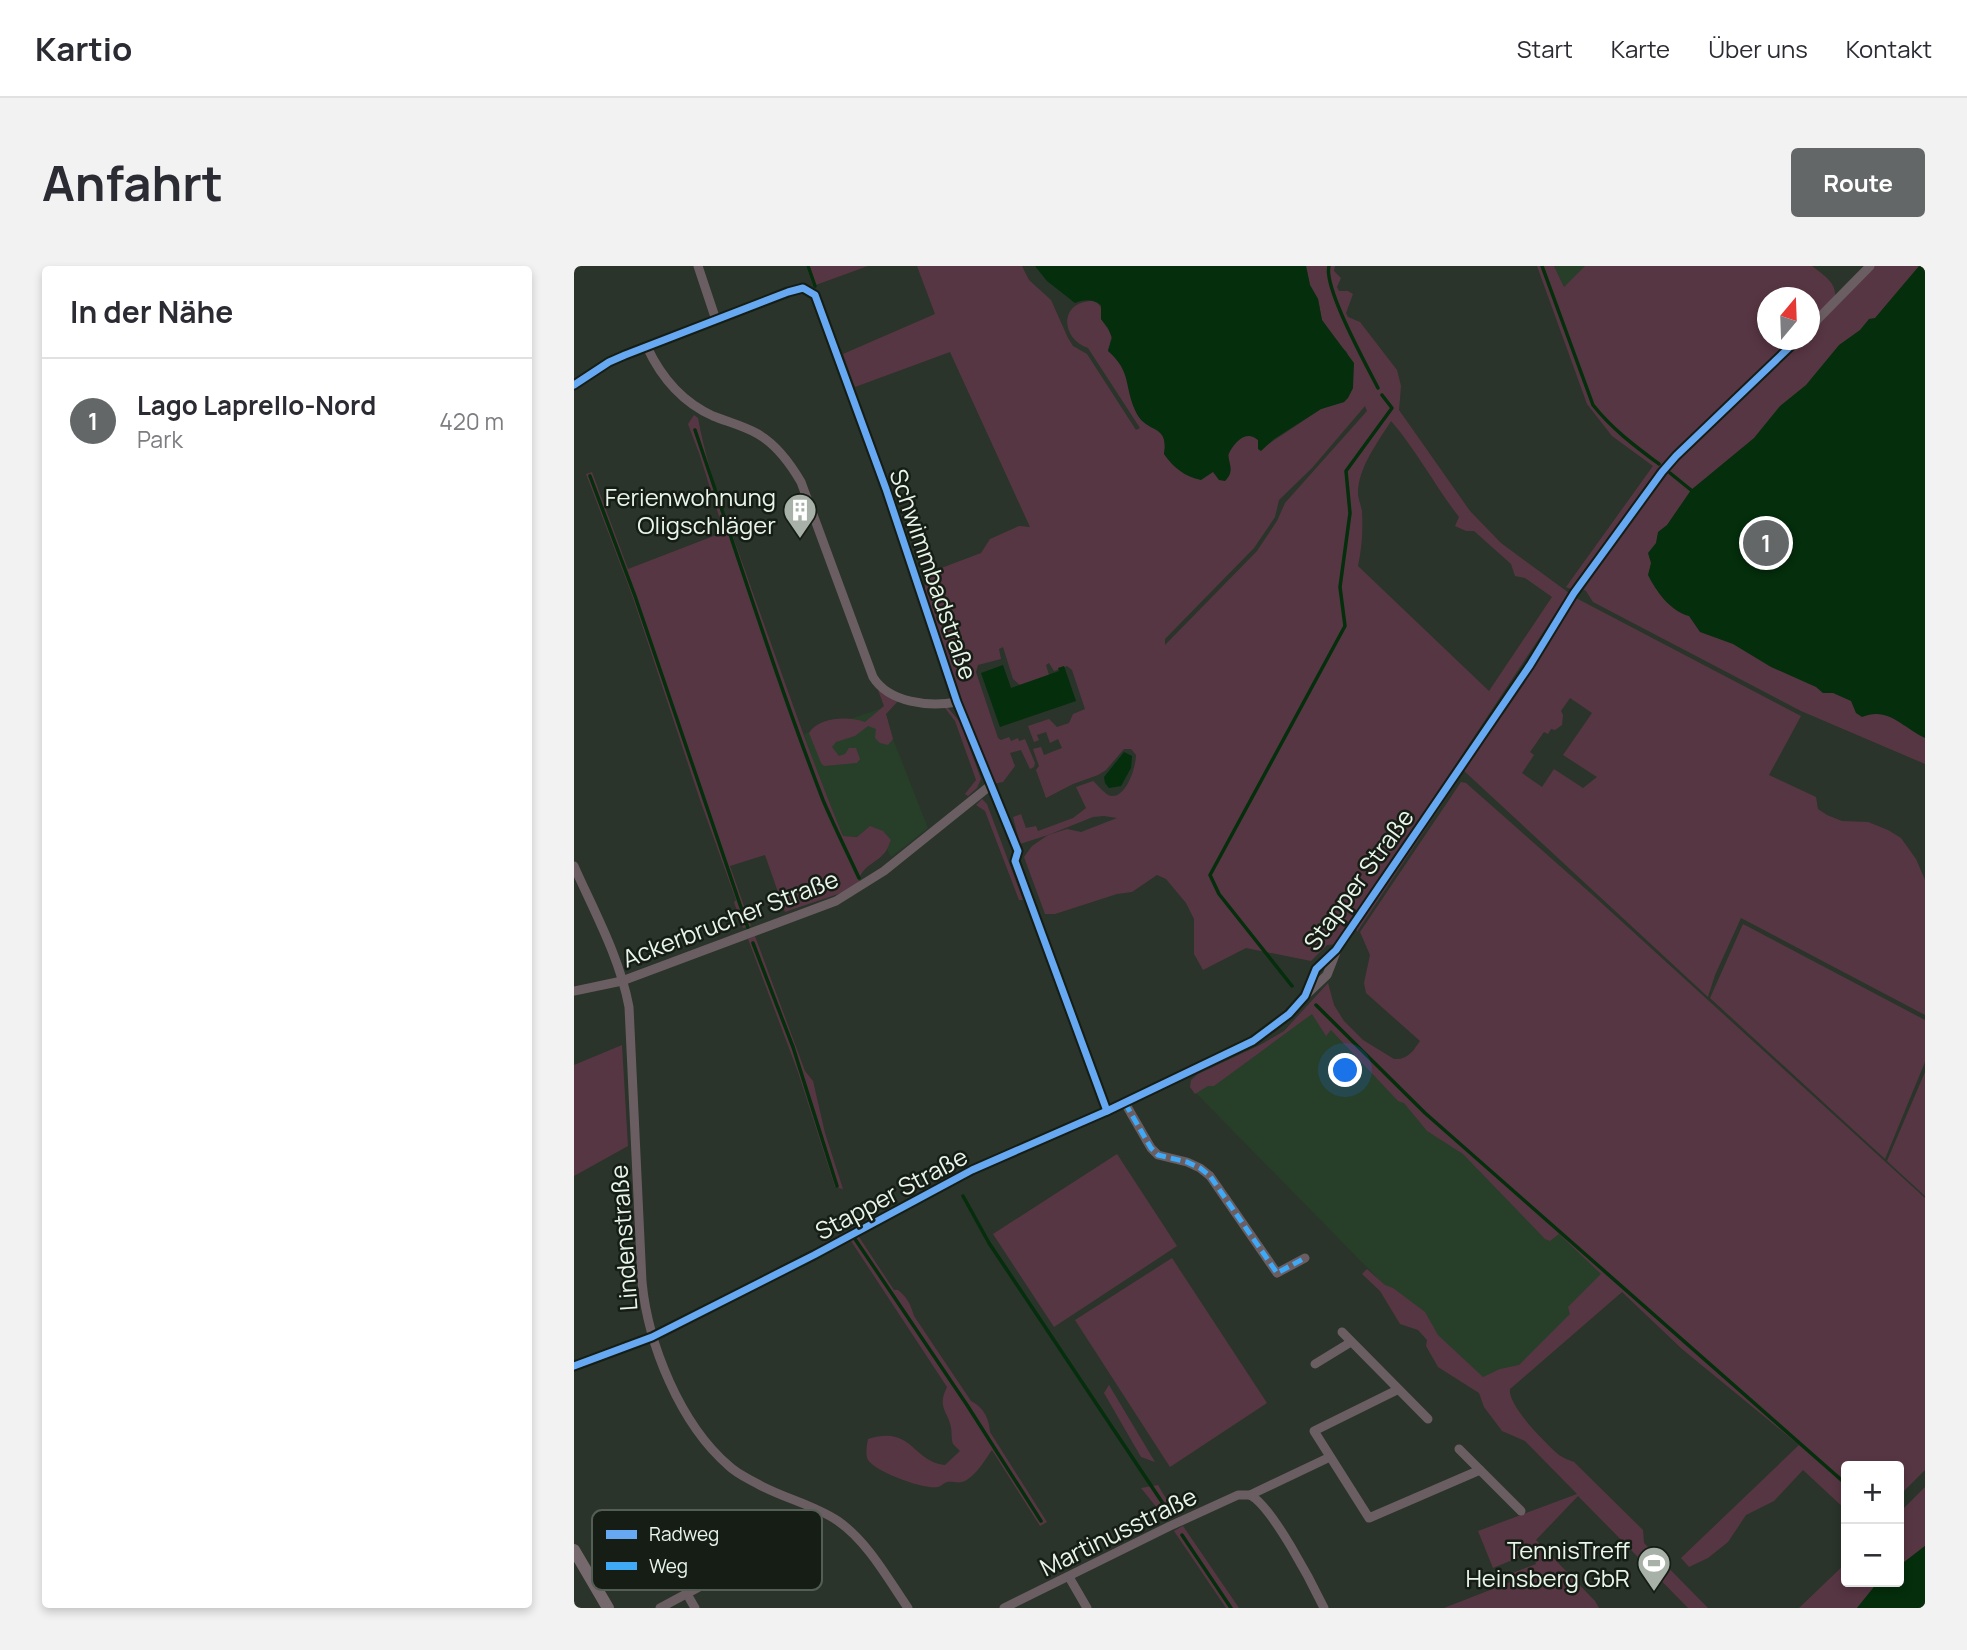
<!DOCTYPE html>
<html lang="de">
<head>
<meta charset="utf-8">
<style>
  :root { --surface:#fff; --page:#f2f2f3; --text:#2b2b33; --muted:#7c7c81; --line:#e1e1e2; --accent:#636767 }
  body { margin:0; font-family:Manrope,sans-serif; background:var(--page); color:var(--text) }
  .controls { position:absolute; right:21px; bottom:21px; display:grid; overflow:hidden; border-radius:7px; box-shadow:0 4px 10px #0003 }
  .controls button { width:63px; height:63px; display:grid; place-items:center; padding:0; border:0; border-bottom:2px solid var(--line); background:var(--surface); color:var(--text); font:35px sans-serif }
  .compass { position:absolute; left:1183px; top:21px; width:63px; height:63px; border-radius:50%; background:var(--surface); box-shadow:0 4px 10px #0003; rotate:19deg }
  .you { position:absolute; left:772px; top:805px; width:24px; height:24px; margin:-18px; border:5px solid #fff; border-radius:50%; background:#1a73e8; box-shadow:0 0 0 10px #1a73e833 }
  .badge { display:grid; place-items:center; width:46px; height:46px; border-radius:50%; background:var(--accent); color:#fff; font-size:23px; font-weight:700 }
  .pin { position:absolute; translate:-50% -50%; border:4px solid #fff; box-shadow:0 2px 7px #0006 }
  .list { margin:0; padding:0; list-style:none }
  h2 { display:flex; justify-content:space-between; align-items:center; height:91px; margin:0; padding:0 28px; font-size:30px }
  h2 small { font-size:23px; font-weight:400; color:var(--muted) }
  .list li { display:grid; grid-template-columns:46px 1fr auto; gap:21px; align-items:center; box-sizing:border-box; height:126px; padding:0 28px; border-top:2px solid var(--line) }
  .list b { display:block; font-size:26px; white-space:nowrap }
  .list p { margin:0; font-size:23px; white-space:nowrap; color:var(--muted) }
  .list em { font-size:23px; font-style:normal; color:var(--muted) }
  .map { position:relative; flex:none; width:1351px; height:1342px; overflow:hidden; border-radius:7px }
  header { display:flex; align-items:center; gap:42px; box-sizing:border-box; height:98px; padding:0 35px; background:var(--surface); border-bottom:2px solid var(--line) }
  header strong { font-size:33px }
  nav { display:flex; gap:38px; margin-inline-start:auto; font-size:24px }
  .intro { display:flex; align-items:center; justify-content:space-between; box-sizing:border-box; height:168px; padding:0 42px }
  h1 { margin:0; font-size:49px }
  .button { padding:18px 32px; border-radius:7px; background:var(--accent); color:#fff; font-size:24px; font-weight:700 }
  main { display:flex; gap:42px; padding:0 42px }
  aside { flex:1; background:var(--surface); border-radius:7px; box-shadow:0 4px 10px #0003 }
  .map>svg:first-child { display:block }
</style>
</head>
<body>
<header>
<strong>Kartio</strong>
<nav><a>Start</a><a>Karte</a><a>Über uns</a><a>Kontakt</a></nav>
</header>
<div class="intro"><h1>Anfahrt</h1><a class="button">Route</a></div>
<main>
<aside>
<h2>In der Nähe<small></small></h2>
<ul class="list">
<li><span class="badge">1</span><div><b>Lago Laprello-Nord</b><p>Park</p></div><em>420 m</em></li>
</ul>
</aside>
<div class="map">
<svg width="1351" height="1342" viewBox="0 0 1351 1342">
  <rect width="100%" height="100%" fill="#2a342a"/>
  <g fill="#273e29">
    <polygon points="980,0 1011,0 990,21"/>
    <polygon points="321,438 312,448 319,473 354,562 317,591 313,583 317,574 296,560 283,571 269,570 247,518 230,468"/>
    <polygon points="740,733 1036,1016 918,1129 616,821 617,814 624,808 686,779 710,765"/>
  </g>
  <g fill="#573643" fill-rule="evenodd">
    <polygon points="232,0 294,0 239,20"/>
    <path d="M 343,0 L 448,0 L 455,14 L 477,34 L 494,72 L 499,80 L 513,88 L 562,164 L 566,162 L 514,82 C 486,73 484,33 522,35 L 528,43 L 527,53 L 538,69 L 534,84 C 539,89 545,94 549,101 C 556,113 555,133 563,148 C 574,168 595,158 590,188 L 600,200 L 627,213 L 655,194 C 653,183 662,176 670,170 L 679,170 L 684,174 L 684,183 L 690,181 L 747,143 L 770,136 L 779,122 L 773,86 L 764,78 L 748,54 L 744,33 L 736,19 L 732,0 L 761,0 L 760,5 L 767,12 L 763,21 L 765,25 L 774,25 L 779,28 L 772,47 L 774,51 L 786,56 L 823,104 L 827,120 L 825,144 L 896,245 L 927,277 L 995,327 L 763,678 L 753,679 L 737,695 L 672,682 L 629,704 L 620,688 L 620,653 L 612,637 L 592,613 L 583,609 L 558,626 L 543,628 L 481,648 L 471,648 L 450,591 L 458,580 L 474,569 L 446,578 L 439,551 L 447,548 L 452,562 L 462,560 L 464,565 L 499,552 L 512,542 L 502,521 L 519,515 C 524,519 531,529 537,530 C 553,532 562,500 562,489 L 557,483 L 550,483 L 532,504 L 524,509 L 499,518 L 472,532 L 462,504 L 465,500 L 459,483 L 467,481 L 470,489 L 488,482 L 484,473 L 476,477 L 472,466 L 463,469 L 465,474 L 460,476 L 454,460 L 475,453 L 483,461 L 495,457 L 499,448 L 511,443 L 498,404 L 493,400 L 480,405 L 475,397 L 472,399 L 475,409 L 446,419 L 439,413 L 429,381 L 425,383 L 427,393 L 404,399 L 402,406 L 424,472 L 427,474 L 435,471 L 437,475 L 444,472 L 445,475 L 451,473 L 461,497 L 460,501 L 456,503 L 447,484 L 436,487 L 441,500 L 429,516 L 419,518 L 394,453 L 351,323 L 351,314 L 362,304 L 407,287 L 416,273 L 445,260 L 456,261 L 376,86 L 281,121 L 269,88 L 361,48 ZM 791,140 L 793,145 L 711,237 L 703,255 L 683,285 L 591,379 L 591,373 L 680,282 L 701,251 L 705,234 L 738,202 ZM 817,155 C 843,185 861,220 885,251 L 881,260 L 892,265 L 900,265 L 937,298 L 941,310 L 951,312 L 978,331 L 915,425 L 784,300 C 788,281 789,264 788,245 C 787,240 785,235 784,229 C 783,203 804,176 817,155 ZM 530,550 L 543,552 L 507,566 L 493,563 L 474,569 L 519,551 Z"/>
    <path d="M 963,0 L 980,0 L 990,21 L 1011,0 L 1238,0 C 1249,9 1263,16 1261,32 L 1236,56 L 1236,32 L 1194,32 L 1194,74 L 1217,74 L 1129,159 L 1220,74 L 1236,74 L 1236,59 L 1291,0 L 1351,0 L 1351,498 L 1227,445 L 1019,336 L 1012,325 L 1003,320 L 1047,254 L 997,323 L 992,321 L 1079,200 L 1038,170 L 1013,138 Z"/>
    <path d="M 120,149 L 124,152 C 135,213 160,271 180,330 C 209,410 236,491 269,570 L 283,571 L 296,560 L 309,565 L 317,574 C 315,578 314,582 312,585 C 304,597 286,600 285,616 L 276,624 L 211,646 L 191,589 L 156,600 L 177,660 L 169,662 L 160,636 L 162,634 L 125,531 L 58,329 L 12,208 L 18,206 L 54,303 L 150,266 L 125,187 L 114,158 Z"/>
    <path d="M 1002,332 L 1227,450 L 1195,509 L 1242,531 L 1244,543 L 1253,549 L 1268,555 L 1294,556 L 1314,564 L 1327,572 L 1342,593 L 1351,614 L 1351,749 L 1167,652 L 1141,709 L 1134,731 L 888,503 ZM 996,432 L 1018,447 L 989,489 L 1023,511 L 1009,522 L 980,503 L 968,521 L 948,507 L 960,489 L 956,486 L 970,466 L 974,468 L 977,463 L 981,464 L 988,459 L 989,449 L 987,445 Z"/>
    <path d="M 304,424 L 326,433 L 312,448 L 319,473 L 314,479 L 306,477 L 301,472 L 302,463 L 294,460 L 281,470 L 262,476 L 258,481 L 265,490 L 271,488 L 275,482 L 282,482 L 286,493 L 283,497 L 250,500 L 247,497 L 235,467 C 245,451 275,450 291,456 L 310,440 Z"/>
    <polygon points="371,442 374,442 386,456 407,513 403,522 394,530 391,528 402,514 401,511 381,455"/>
    <polygon points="883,516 783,666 782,662 877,519"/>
    <path d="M 887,516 L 892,517 L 1022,632 L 1351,932 L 1351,1204 L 1325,1230 L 1325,1200 L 1272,1200 L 1272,1244 L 1229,1204 L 1200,1235 L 1172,1249 L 1154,1276 L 1134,1292 L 1115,1301 L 1107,1292 L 1225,1179 L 1108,1083 L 1048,1026 L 936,1123 C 933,1139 972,1178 985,1189 C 989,1192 995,1194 1000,1196 L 1069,1264 L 1070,1277 L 1134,1342 L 1114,1342 L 1004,1230 L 962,1274 L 1021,1335 L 1025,1342 L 870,1342 L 939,1315 L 936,1308 L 962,1298 L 958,1286 L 919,1302 L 904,1265 L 1003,1228 L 951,1175 L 928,1165 L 910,1141 L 905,1127 L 864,1101 L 852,1080 L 853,1074 L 844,1064 L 826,1058 L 806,1025 L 788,1008 L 793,1003 L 811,1019 L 819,1022 L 851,1046 L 864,1069 L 909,1111 L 926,1103 L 945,1099 L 996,1048 L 994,1041 L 1027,1008 L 985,968 L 976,975 L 971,973 L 889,888 L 853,865 L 830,837 L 824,835 L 757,764 L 752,770 L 738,748 L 640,820 L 634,820 L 621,828 L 616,821 L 617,814 L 624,808 L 686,779 L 710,765 L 754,717 L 760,739 L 770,755 L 789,774 L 820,793 C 834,794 839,785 846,775 L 792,727 L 790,717 L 796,689 L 786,666 Z"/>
    <polygon points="408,533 413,538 449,634 445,634 411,545 402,539"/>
    <polygon points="1169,658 1351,754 1351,796 1311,893 1136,732"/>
    <polygon points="181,670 231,805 239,815 251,867 269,923 261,921 224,806 174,673"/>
    <polygon points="48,779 54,880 0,910 0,799"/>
    <polygon points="1351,806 1351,930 1313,895"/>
    <polygon points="543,888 603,980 480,1061 419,968"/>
    <path d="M 283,968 L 320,1024 L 324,1024 C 333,1031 337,1039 340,1050 L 397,1135 C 410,1142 415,1152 416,1166 L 473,1256 L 466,1260 L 418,1184 C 411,1194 404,1206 394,1213 C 386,1219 381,1215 373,1216 C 370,1217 367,1220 364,1221 C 350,1224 302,1206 294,1194 C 291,1188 293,1179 294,1173 C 339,1159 338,1196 371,1199 L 386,1185 L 379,1178 C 377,1172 378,1166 377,1161 C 373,1144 363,1141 373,1121 L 275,972 Z"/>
    <polygon points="598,992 693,1137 596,1201 501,1054"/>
    <polygon points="535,1119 581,1196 567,1191 530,1127"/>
    <polygon points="584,1219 601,1248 592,1253 567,1222"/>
    <polygon points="1351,1221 1351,1280 1325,1300 1325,1247"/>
    <polygon points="609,1260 665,1342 652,1342 600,1265"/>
    <polygon points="1272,1297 1272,1316 1304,1316 1283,1342 1225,1342"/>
  </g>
  <g fill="#042e0c">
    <path d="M 461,0 L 732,0 L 736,19 L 744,33 L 748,54 L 780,97 L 779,122 L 774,132 L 770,136 L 747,143 L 700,173 L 687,185 L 684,183 L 684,174 C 671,163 660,177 654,189 C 656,200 660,206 651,215 L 645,214 L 639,206 L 627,214 C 611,211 599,201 590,188 C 595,157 574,168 563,148 C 549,121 559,107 534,85 L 538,72 L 534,62 L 527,53 L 527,39 C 519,33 510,33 501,37 L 473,15 Z"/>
    <path d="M 1345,0 L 1351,0 L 1351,472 C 1328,461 1314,440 1288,451 L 1282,447 L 1277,435 L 1259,427 L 1249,427 L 1242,421 L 1197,401 L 1159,378 L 1126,366 L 1115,350 C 1096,345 1082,325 1074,309 L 1077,297 L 1074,287 L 1082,277 L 1084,266 L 1093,259 L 1117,224 L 1180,172 L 1206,140 L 1232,119 L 1265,79 L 1286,64 L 1295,53 L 1301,52 Z"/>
    <polygon points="429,399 437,422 485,405 484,402 490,400 502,435 426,461 407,407"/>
    <polygon points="550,486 558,490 557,502 547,520 535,522 531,517 530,511"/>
    <polygon points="1351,1280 1351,1342 1283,1342 1304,1316 1325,1316 1325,1300"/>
  </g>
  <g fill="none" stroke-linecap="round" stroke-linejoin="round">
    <g stroke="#042e0c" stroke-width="3.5">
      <polyline points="234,0 241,20"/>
      <path d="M 755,0 C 749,21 793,100 804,122"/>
      <path d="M 968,0 L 1019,139 C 1038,163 1061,180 1085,198"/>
      <path d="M 121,164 C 163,287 202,412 249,534 C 260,560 273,586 285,612"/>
      <polyline points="1096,207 1117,224"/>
      <polyline points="16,210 61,330 174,662"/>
      <polyline points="179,677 219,781 263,920"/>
      <polyline points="718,720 645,628 636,609 771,360 766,321 776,247 772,205 818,142 808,129"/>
      <polyline points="742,739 851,847 1272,1218"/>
      <polyline points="389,930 415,977 596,1248"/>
      <polyline points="281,973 393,1139 467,1255"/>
      <polyline points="608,1269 657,1342"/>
    </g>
    <g stroke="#6b5e63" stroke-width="9">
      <polyline points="124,0 142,54"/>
      <polyline points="1236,61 1296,0"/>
      <path d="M 73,81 C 87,111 108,136 139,150 C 154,156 170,160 184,168 C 203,179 216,197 227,216 L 299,411 C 315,437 355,441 383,436"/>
      <polyline points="0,119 35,96 51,89 214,26 229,22 241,29 312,223 383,436 444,585 441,595 533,845"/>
      <path d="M 0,600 C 20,645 46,692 55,741 L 68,1016 C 74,1078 106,1158 155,1200 C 162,1207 173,1212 182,1217 C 208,1232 239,1238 264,1255 C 294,1276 314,1313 334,1342"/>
      <polyline points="0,725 48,715 262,635 310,605 417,519"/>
      <polyline points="733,728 753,709 762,686"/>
      <polyline points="551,837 577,882 584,889 613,896 626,902 636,910 703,1007 731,992"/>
      <polyline points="768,1066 854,1153"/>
      <polyline points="741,1098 777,1076"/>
      <polyline points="0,1100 78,1071 240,989 398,904 533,845 679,775 715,748 731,730 742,703 762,684 956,399 1000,327 1088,206 1102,190 1223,74"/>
      <polyline points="823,1124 740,1165 795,1252 906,1204 885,1183"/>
      <polyline points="906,1204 947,1245"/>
      <path d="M 676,1229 C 698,1240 738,1317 750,1342"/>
      <polyline points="495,1311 513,1342"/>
      <polyline points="113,1328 121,1342"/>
      <polyline points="86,1342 231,1264 241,1243"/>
      <polyline points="430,1342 596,1260 664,1229 676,1229 756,1191"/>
    </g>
    <polyline stroke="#76696d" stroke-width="12" points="0,1284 34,1342"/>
    <polyline stroke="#3fa9f5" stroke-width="5" stroke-dasharray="10 5" stroke-linecap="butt" points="551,837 577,882 584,889 613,896 626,902 636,910 703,1007 731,992"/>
    <defs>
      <g id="cycleway">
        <polyline points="0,119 35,96 51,89 214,26 229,22 241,29 312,223 383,436 444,585 441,595 533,845"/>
        <polyline points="0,1100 78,1071 240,989 398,904 533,845 679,775 715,748 731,730 742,703 762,684 956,399 1000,327 1088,206 1102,190 1223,74"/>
      </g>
    </defs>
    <use href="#cycleway" stroke="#151d15" stroke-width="11"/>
    <use href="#cycleway" stroke="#66a8f1" stroke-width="7"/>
  </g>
  <defs>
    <symbol id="building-pin" viewBox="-11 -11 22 30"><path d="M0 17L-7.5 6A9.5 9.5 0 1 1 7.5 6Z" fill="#a7b1a7" stroke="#151d15"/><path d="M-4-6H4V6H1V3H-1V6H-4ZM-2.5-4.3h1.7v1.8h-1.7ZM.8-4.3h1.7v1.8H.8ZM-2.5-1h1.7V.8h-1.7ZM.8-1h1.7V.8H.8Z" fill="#fff"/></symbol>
    <symbol id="stadium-pin" viewBox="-11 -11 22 30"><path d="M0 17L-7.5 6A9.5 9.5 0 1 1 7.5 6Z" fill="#a7b1a7" stroke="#151d15"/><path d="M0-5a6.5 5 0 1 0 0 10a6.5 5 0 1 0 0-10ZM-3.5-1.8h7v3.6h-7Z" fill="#fff"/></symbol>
  </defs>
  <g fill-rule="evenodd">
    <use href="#building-pin" x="207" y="225" width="38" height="52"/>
    <use href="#stadium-pin" x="1061" y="1278" width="38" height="52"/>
  </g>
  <g text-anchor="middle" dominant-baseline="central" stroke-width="5" stroke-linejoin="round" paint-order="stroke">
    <g font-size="24" fill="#eaf5ea" stroke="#151d15" text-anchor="end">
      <text x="202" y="230">Ferienwohnung<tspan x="202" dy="28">Oligschläger</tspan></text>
      <text x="1056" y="1283">TennisTreff<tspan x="1056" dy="28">Heinsberg GbR</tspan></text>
    </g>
    <g font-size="24" fill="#eaf5ea" stroke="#151d15">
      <text transform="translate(360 308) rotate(71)">Schwimmbadstraße</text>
      <text transform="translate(784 613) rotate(-54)">Stapper Straße</text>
      <text transform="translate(156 652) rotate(-21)">Ackerbrucher Straße</text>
      <text transform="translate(317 927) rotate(-28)">Stapper Straße</text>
      <text transform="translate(49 972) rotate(-94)">Lindenstraße</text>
      <text transform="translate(544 1265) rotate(-26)">Martinusstraße</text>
    </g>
  </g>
  <rect x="18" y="1244" width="230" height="80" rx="10" fill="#151d15" stroke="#555e55" stroke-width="2"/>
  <rect x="32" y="1264" width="31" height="9" fill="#66a8f1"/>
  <rect x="32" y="1296" width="31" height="8" fill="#3fa9f5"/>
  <g font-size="19" fill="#eaf5ea">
    <text x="75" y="1275">Radweg</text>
    <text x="75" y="1307">Weg</text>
  </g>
</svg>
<div class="controls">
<button>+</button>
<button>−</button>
</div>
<svg class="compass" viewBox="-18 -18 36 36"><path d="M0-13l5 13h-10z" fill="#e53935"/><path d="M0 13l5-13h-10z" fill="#7c7c81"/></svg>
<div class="you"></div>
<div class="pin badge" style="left:1192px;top:277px">1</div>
</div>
</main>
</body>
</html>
